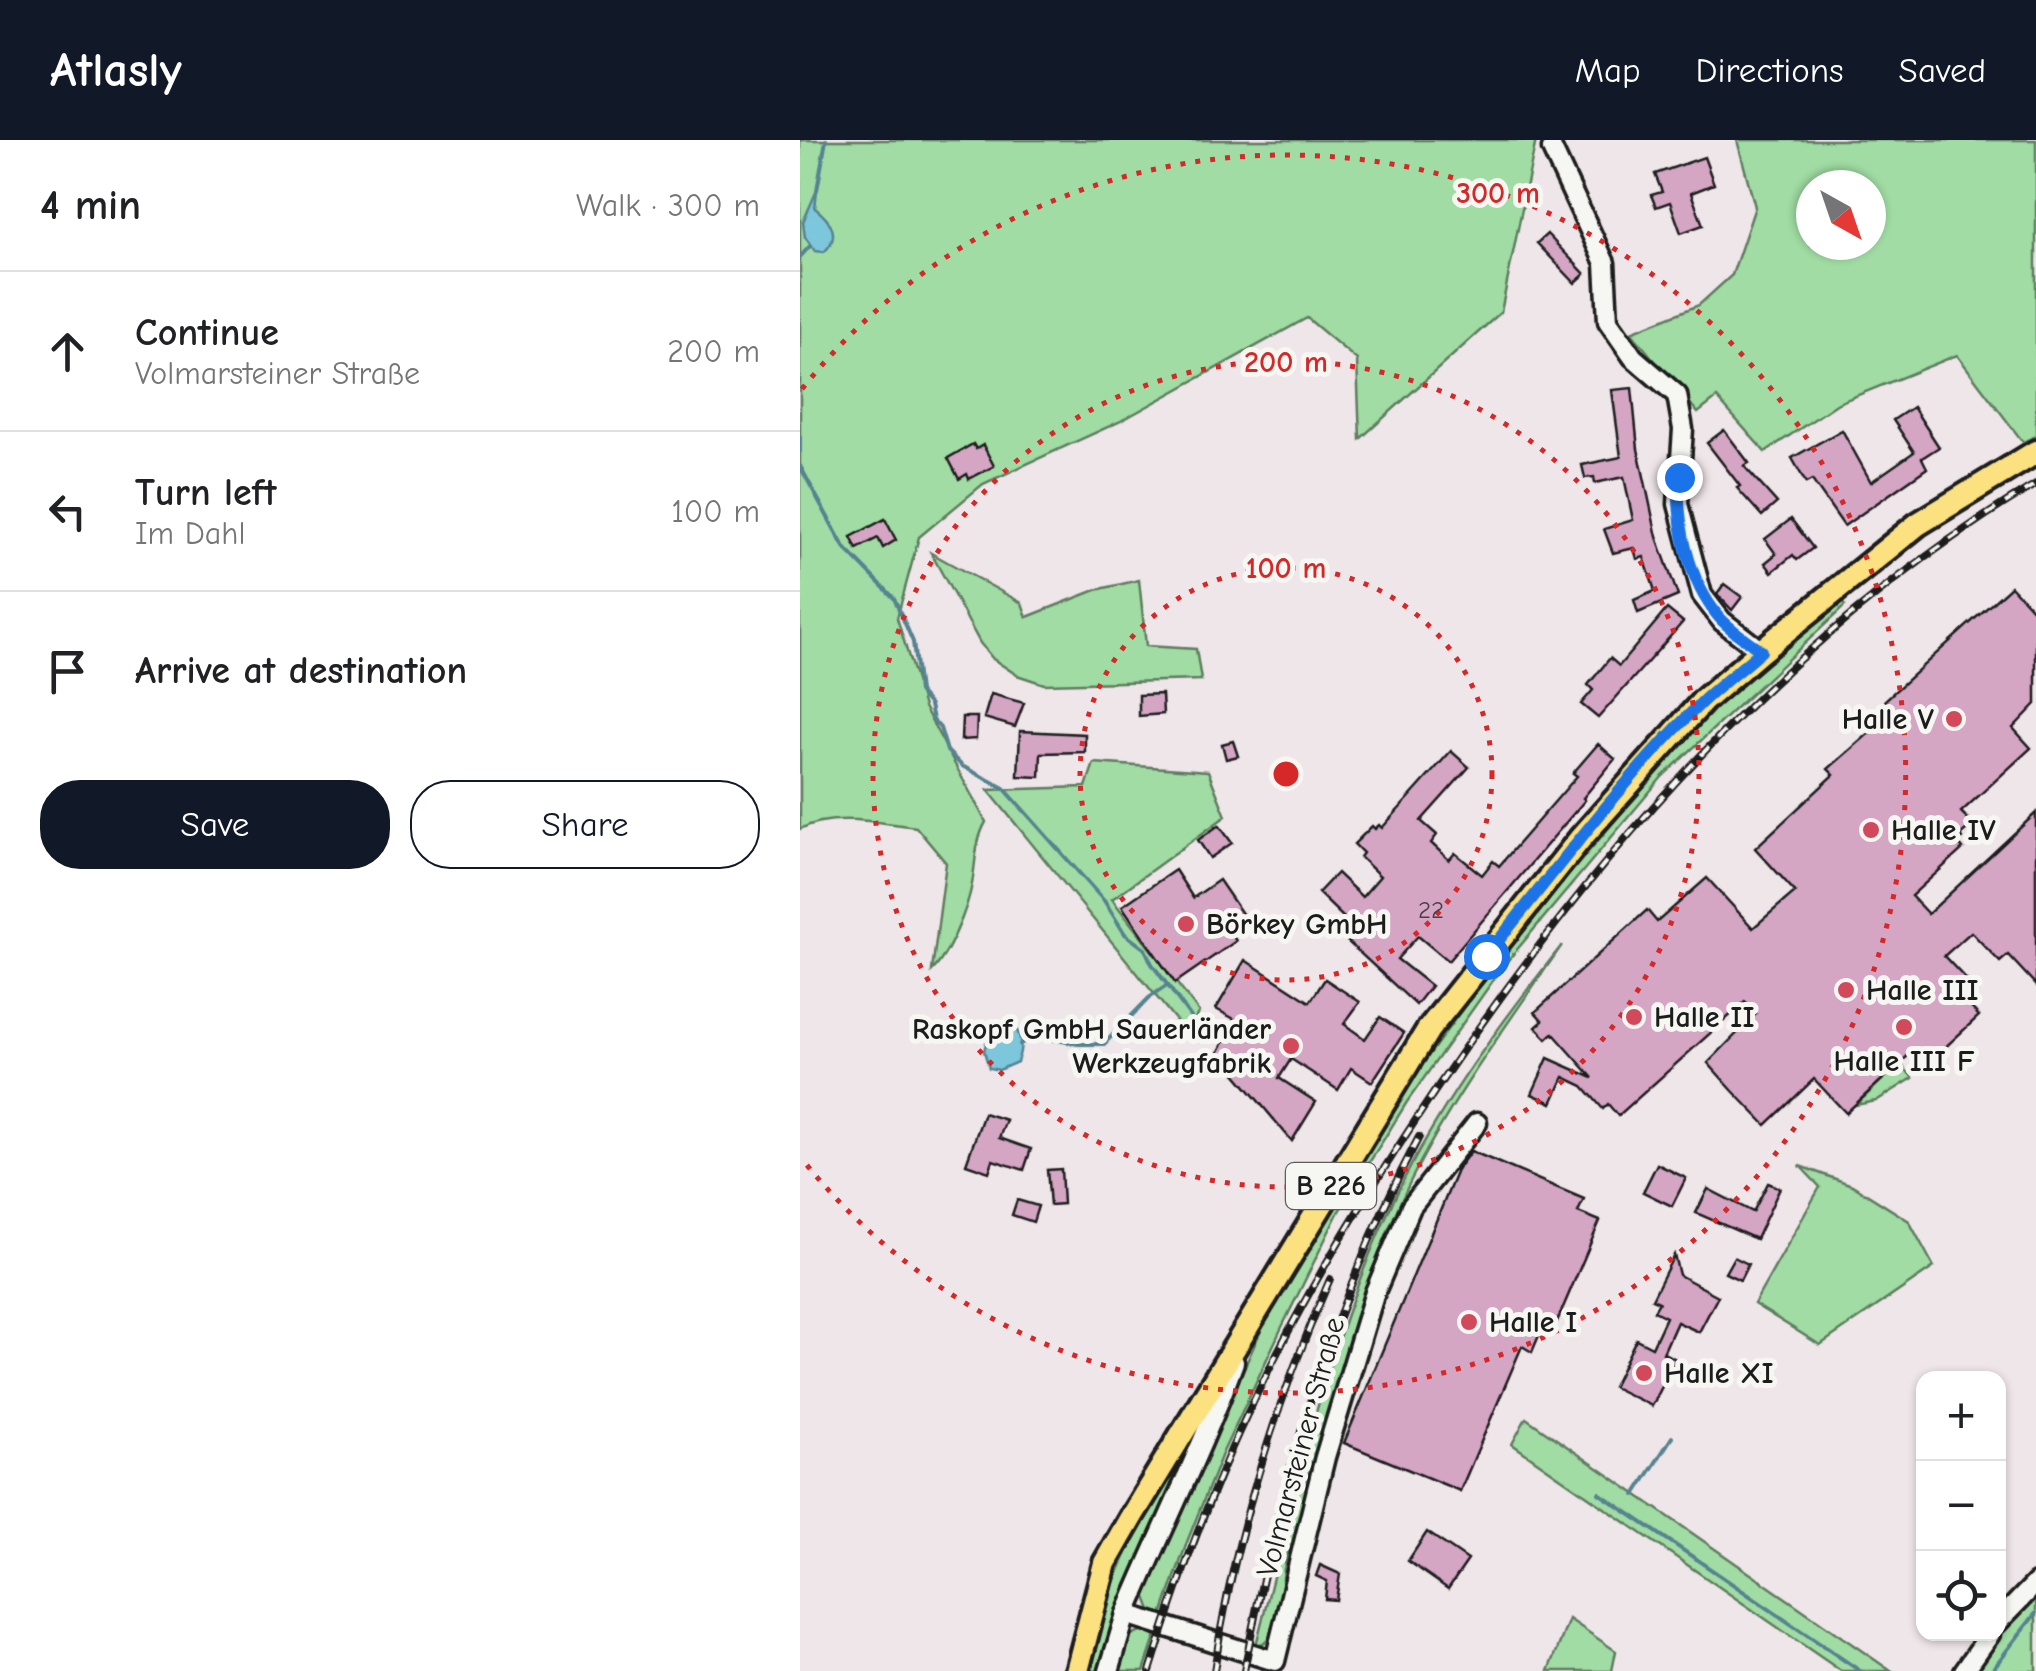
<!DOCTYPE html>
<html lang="en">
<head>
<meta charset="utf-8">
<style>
  :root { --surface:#fff; --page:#f2f2f2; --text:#202124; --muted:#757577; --line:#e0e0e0; --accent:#111827 }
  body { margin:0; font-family:"Comic Neue",sans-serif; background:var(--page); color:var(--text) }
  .controls { position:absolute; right:30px; bottom:30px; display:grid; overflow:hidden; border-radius:20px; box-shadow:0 2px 8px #0004 }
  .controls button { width:90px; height:90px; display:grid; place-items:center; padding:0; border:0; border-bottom:2px solid var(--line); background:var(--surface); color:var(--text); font:50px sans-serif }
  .compass { position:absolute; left:996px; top:30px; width:90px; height:90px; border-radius:50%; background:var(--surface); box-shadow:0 2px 8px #0004; rotate:140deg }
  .stop { position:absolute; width:30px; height:30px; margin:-22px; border:8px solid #1a73e8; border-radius:50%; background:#fff }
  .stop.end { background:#1a73e8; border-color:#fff; box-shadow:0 2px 10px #0008 }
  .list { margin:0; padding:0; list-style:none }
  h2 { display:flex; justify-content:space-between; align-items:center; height:130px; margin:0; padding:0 40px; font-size:42px }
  h2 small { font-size:32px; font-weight:400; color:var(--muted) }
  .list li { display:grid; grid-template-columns:65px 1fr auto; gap:30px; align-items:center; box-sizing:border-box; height:160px; padding:0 40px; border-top:2px solid var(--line) }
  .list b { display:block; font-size:38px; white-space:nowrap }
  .list p { margin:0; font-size:32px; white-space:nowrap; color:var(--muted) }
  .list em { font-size:32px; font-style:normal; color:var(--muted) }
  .actions { display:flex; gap:20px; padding:30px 40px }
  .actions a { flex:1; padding:22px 0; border:2px solid var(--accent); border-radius:40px; text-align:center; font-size:35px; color:var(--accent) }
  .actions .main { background:var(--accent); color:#fff }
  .icon { flex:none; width:55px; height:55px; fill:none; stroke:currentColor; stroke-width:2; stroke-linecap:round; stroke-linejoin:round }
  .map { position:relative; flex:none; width:1236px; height:1531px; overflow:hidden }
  header { display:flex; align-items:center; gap:60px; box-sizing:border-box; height:140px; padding:0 50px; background:var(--accent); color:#fff }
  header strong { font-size:48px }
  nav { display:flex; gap:55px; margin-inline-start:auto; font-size:35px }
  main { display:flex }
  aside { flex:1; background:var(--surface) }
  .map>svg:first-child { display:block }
</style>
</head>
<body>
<header>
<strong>Atlasly</strong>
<nav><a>Map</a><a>Directions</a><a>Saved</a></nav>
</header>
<main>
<aside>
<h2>4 min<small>Walk · 300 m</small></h2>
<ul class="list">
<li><svg class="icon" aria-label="ahead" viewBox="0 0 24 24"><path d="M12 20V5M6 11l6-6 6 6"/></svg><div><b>Continue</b><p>Volmarsteiner Straße</p></div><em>200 m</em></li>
<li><svg class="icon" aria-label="left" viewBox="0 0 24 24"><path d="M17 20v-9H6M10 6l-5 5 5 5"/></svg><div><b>Turn left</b><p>Im Dahl</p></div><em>100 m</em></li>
<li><svg class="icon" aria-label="arrive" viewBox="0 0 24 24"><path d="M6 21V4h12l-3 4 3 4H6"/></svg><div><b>Arrive at destination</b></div></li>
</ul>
<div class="actions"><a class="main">Save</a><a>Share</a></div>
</aside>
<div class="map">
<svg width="1236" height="1531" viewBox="0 0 1236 1531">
  <rect width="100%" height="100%" fill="#efe6e9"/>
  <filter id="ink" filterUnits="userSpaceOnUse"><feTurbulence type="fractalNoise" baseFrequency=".01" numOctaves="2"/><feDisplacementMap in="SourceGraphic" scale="20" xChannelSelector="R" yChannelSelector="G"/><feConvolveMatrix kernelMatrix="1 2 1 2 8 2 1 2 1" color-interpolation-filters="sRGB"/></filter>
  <g filter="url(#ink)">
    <g fill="#a0dca3" stroke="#5e7c60" stroke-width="2.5" fill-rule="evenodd">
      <path d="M 0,0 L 736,0 L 701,172 L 560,299 L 557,220 L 507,178 L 319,282 L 183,344 L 119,397 L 97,478 L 124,567 L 186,682 C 175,701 176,722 172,744 C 168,767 149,815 132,831 L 146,723 L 116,687 C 81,683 33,672 0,689 Z"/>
      <path d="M 937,0 L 1236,0 L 1236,296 L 1223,302 L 1157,215 L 1038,263 L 965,312 L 917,258 L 898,273 L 831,192 L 899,165 L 932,135 L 955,67 ZM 1011,45 L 1071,45 L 1071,105 L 1011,105 Z"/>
      <polygon points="131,413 222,463 227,477 296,450 339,440 346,506 396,509 401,540 244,544 217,535 193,519 180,503"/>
      <polygon points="1041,461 1045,466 862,637 704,825 607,962 539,1071 481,1189 422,1314 387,1402 362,1475 351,1470 344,1452 466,1179 618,930 706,809 857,631 919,565"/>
      <polygon points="294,623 408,631 426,676 312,759 399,872 386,893 188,650 286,647"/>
      <path d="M 762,805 C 709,882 652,958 610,1042 C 554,1155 528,1283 494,1404 C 471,1429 496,1499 456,1505 C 496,1348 530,1185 604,1039 C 647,955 704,879 762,805 Z"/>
      <polygon points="1100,923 1113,938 1076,961 1056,965"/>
      <polygon points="1000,1026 1052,1045 1109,1081 1134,1127 1020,1205 954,1164 1020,1047"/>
      <polygon points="726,1278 1091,1531 1041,1531 712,1304"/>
      <path d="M 370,1337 L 376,1340 L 330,1442 L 301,1531 L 288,1531 C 306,1450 326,1407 370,1337 Z"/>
      <polygon points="1236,1444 1236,1531 1164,1531 1190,1494 1198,1494 1199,1482"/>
      <polygon points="769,1479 816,1511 812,1531 749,1531"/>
      <polygon points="345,1489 357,1492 344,1531 320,1531 331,1495"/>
    </g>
    <g fill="#7dc7dd" stroke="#568390" stroke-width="2.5">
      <path d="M 17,50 L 15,68 C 30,80 42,95 24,112 L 15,111 L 5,97 L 3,82 Z"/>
      <path d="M 208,881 C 222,891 223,906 217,922 L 199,930 L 189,928 L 184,911 L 190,888 Z"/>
    </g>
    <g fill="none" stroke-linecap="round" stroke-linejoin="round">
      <g stroke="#568390" stroke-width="4">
        <polyline points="17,50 26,0"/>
        <polyline points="0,117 10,106"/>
        <polyline points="0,296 0,312"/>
        <polyline points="0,326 44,407 94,458 113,502 119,552 130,565 133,580 140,588 147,611 162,626 204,648 305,762 325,794 345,809 352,824 401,891"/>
        <polyline points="220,904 235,896 278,904 304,904 349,858 368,845"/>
        <polyline points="799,1353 1060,1531"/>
        <polyline points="835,1355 872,1297"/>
        <polyline points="1191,1531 1236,1473"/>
      </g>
    </g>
    <g fill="#d5a5c4" stroke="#1c1c1c" stroke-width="2.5">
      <polygon points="904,17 914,44 891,53 903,85 881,93 870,62 856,67 851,55 862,52 855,34"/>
      <polygon points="747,94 785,134 775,143 737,103"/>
      <polygon points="832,248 838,309 857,397 878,456 838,473 834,460 855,451 844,417 837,419 834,408 813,413 804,389 833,380 824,337 795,343 794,337 785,338 782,325 821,317 812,250"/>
      <polygon points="1113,267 1139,307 1122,318 1127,328 1044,386 1012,340 1006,343 992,318 1042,290 1071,342 1114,312 1093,280"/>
      <polygon points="924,290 949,323 944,326 977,363 962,376 937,348 940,346 907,303"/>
      <polygon points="173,304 176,309 183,305 194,326 169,339 167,334 159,339 148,318"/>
      <polygon points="85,379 96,400 83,408 78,398 57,409 51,397"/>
      <polygon points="991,379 1013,408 997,420 993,415 972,432 965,423 976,414 965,399"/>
      <polygon points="924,444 942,457 932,470 917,454"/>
      <polygon points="1211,446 1236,473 1236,564 1213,588 1231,608 1161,672 1173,684 1160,695 1163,698 1158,703 1163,709 1111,756 1128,774 1236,673 1236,845 1208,815 1200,822 1171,792 1144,816 1177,851 1165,861 1179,876 1125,926 1112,912 1046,973 1014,939 966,985 933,951 908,923 956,874 945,862 818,976 808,964 803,969 783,946 764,937 752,963 732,954 748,918 793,938 753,893 747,899 736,887 743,881 735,872 847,770 857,782 907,738 953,788 995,752 955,708 1034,635 1028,629 1095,571 1085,560"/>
      <polygon points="867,469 883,482 798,578 781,564 793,550 788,545 810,518 819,526"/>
      <polygon points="191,554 224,563 215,587 184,578"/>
      <polygon points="362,554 363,574 339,576 339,555"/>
      <polygon points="162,577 177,577 176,599 161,600"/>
      <polygon points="220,591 285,594 285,612 241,613 240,637 218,636"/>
      <polygon points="433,601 438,616 426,619 422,604"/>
      <polygon points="798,604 815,619 783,658 785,660 648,821 618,796 597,819 631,846 616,865 534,789 544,778 518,753 537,733 562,757 580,736 560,717 563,713 554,704 572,686 575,689 579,685 582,688 651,611 669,627 621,681 637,695 631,703 649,720 655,713 682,735 693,721 699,726 777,636 773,633"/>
      <polygon points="419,685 432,703 410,718 398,700"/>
      <polygon points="375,730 393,758 419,740 445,778 429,790 436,801 375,843 322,766"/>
      <polygon points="445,820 510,862 525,839 560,862 544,884 565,899 580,877 604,893 572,942 551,928 538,950 491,919 479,938 516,962 492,1001 418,913 436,880 416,869"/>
      <polygon points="184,973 206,980 199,998 231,1009 224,1030 193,1020 189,1032 166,1024"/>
      <polygon points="671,1011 784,1059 778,1072 800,1081 756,1184 746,1179 732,1212 722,1206 660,1351 544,1303 658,1028"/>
      <polygon points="857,1024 886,1038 872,1066 843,1052"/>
      <polygon points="261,1029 263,1064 250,1065 247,1030"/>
      <polygon points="968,1043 980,1048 956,1099 896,1073 908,1049 953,1072"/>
      <polygon points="217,1060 238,1066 233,1082 212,1075"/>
      <polygon points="874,1115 879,1135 918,1156 899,1192 877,1182 863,1213 876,1219 852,1266 813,1247 836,1199 852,1207 866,1177 854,1171 859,1162 852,1159"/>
      <polygon points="934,1117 948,1124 940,1140 925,1133"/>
      <polygon points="627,1392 668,1420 648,1449 608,1421"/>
      <polygon points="520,1425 540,1434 536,1460 525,1459 527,1441 516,1436"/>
    </g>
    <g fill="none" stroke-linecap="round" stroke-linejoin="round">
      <defs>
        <g id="minor">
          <polyline points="752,9 805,123 808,181 833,217 877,255 883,289 878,364 902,455 922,481 961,511"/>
          <path d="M 326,1474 C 361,1390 403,1308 434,1222"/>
          <polyline points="1198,1482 1236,1443"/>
          <polyline points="309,1531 326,1474 475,1521 525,1317 575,1152 611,1067 677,983"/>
          <polyline points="1164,1531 1190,1494"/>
        </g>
        <polyline id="major" points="277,1531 305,1423 333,1374 628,890 780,699 903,561 961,511 1118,384 1236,312"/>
      </defs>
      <use href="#minor" stroke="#1c1c1c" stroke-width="25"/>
      <use href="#major" stroke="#1c1c1c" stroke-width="30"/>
      <use href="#minor" stroke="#f6f6f2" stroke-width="18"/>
      <use href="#major" stroke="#fbe180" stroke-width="22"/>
      <defs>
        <g id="rail">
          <path d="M 350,1531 C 379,1439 411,1348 453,1262 C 505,1152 569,1049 637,948 C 797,711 989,491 1236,344"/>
          <path d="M 414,1531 C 434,1397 476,1263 530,1139"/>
          <path d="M 444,1531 C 479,1347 531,1162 619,997"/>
        </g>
      </defs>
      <use href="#rail" stroke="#1c1c1c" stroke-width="8"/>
      <use href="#rail" stroke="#f6f6f2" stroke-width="4" stroke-dasharray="11" stroke-linecap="butt"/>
    </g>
  </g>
  <g fill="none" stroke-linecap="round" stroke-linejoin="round" filter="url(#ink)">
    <path stroke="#1a73e8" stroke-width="12" d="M 686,816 C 756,730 823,639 902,562 C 921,544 942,528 961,511 C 947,500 930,490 919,477 C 888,441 877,384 879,337"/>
  </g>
  <g fill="none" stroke="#d62828" stroke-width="5" stroke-dasharray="5 10">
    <circle cx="486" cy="634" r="206"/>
    <circle cx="486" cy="634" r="413"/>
    <path d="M2 249A619 619 0 1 1 2 1019"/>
  </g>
  <g fill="#d1495b" stroke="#f6f6f2" stroke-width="4">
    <circle cx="1154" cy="579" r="10"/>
    <circle cx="1071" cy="690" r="10"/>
    <circle cx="386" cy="784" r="10"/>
    <circle cx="1046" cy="850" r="10"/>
    <circle cx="834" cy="877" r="10"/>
    <circle cx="1104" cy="887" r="10"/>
    <circle cx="491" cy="906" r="10"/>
    <circle cx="669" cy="1182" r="10"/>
    <circle cx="844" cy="1233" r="10"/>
  </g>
  <g text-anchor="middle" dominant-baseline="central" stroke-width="10" stroke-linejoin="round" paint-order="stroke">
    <g font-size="25" fill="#4a3e46">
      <text x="631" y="769">22</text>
    </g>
    <rect fill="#f6f6f2" stroke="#5d5d5c" stroke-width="2.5" x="486" y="1023" width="90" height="46" rx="8"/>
    <g font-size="28" font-weight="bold" fill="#1c1c1c">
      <text x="531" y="1046">B 226</text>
    </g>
    <g font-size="30" font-weight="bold" fill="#1c1c1c" stroke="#f6f6f2" text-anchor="start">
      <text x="1134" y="579" text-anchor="end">Halle V</text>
      <text x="1091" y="690">Halle IV</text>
      <text x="406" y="784">Börkey GmbH</text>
      <text x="1066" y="850">Halle III</text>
      <text x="854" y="877">Halle II</text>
      <text x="471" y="889" text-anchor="end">Raskopf GmbH Sauerländer<tspan x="471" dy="34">Werkzeugfabrik</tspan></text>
      <text x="1104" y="921" text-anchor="middle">Halle III F</text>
      <text x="689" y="1182">Halle I</text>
      <text x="864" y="1233">Halle XI</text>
    </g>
    <g font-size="30" fill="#1c1c1c" stroke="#f6f6f2">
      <text transform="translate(501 1307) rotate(-75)">Volmarsteiner Straße</text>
    </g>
  </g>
  <circle cx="486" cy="634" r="15" fill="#d62828" stroke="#f6f6f2" stroke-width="5"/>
  <g font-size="30" text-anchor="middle" font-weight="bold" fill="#d62828" stroke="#f6f6f2" stroke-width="10" stroke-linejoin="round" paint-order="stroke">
    <text x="698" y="63">300 m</text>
    <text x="486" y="232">200 m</text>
    <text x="486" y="438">100 m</text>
  </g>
</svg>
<div class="controls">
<button>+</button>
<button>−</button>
<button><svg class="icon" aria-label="locate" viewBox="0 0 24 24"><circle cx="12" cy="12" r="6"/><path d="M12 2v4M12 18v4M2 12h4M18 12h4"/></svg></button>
</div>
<svg class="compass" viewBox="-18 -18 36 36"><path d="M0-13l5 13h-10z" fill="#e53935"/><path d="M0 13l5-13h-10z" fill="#757577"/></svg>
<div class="stop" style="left:686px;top:816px"></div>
<div class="stop end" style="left:879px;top:337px"></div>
</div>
</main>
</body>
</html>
